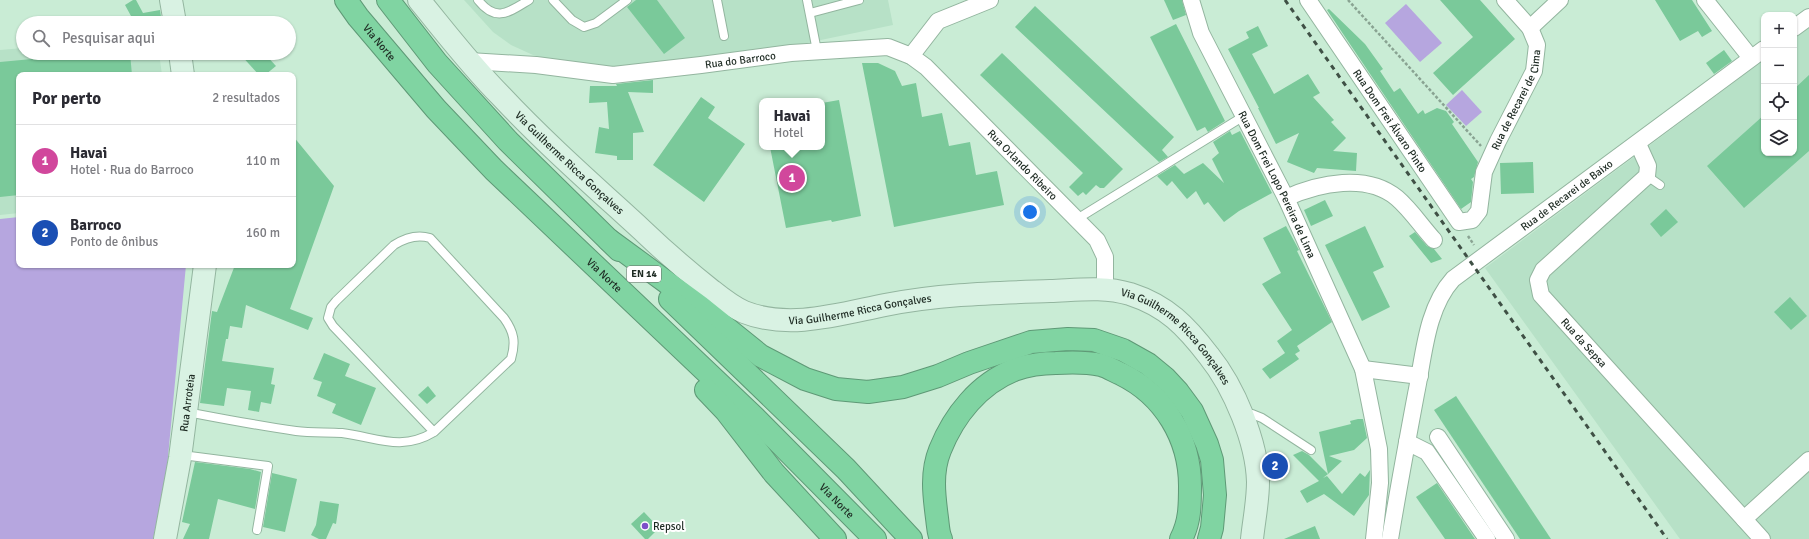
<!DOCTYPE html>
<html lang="pt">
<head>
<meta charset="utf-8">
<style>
  :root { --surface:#fff; --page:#f7f7f7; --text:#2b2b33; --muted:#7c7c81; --line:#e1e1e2; --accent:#0b8043 }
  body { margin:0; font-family:Signika,sans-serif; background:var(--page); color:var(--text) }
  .controls { position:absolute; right:12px; top:12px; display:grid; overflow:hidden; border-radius:8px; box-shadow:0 1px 3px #0004 }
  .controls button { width:36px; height:36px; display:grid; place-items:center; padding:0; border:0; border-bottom:1px solid var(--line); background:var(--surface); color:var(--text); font:20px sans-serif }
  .you { position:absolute; left:1030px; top:212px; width:14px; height:14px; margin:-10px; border:3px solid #fff; border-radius:50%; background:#1a73e8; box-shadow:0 0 0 6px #1a73e833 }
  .badge { display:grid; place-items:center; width:26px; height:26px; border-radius:50%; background:var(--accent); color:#fff; font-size:13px; font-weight:700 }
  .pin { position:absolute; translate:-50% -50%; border:2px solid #fff; box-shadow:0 1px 4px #0006 }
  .popup { position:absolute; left:759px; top:98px; width:66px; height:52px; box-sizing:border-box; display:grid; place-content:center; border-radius:8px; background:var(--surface); filter:drop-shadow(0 1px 3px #0005); font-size:13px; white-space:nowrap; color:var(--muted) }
  .popup b { font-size:15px; color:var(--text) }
  .popup::after { content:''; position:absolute; left:50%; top:100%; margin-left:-8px; border:8px solid transparent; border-top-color:var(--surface) }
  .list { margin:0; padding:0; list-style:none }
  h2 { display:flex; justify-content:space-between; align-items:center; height:52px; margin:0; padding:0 16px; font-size:17px }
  h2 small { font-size:13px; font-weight:400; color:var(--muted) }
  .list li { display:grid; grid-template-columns:26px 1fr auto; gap:12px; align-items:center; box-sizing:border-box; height:72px; padding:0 16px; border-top:1px solid var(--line) }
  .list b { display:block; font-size:15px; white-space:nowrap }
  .list p { margin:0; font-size:13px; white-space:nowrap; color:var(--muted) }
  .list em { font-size:13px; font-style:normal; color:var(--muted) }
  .icon { flex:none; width:22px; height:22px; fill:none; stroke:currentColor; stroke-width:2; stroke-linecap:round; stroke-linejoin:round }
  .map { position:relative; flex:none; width:1809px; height:539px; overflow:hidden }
  .search { position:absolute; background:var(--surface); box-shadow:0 1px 3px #0004; left:16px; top:16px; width:280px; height:44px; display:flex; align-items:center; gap:10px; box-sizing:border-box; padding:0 14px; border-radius:22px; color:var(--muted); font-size:15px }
  .panel { position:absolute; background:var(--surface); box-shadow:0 1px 3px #0004; left:16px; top:72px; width:280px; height:196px; border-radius:8px }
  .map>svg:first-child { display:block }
</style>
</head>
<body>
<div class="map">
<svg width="1809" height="539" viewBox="0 0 1809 539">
  <rect width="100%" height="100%" fill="#c9ecd5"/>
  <g fill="#b7e1c7">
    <polygon points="464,0 888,0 893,25 701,65 667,69 606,67 559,62 533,55 511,45 493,32"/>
    <polygon points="1809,26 1809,539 1680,539 1485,268 1764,60 1764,153 1794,153 1794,38"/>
    <polygon points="23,48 23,53 159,53 162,75 19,75 19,213 0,215 0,50"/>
  </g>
  <g fill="#b6a6df">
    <polygon points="1406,4 1442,43 1420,62 1385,23"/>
    <polygon points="1462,90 1482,112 1466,126 1446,105"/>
    <polygon points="19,217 19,265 186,265 166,478 153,539 0,539 0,219"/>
  </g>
  <g fill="#7ac99a">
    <polygon points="133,0 136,0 143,13 160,10 162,23 123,23 123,17 131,16 125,5"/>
    <polygon points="636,0 657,0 685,38 664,54 627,7"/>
    <polygon points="1164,0 1182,0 1186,15 1173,20"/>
    <polygon points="1440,0 1480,0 1515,39 1453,95 1433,73 1473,37"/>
    <polygon points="1655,0 1692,0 1712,31 1702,37 1698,31 1680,41"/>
    <polygon points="1035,6 1174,137 1162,150 1168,157 1159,162 1015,27"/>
    <polygon points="1329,9 1365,44 1383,69 1380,71 1394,92 1400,88 1418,114 1423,110 1425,114 1437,108 1446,111 1454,122 1452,124 1478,162 1474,177 1471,179 1473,182 1471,202 1461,209 1327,10"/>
    <polygon points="1176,24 1225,121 1208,132 1205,127 1197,131 1150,37"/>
    <polygon points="1258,26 1268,46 1252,54 1274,94 1308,74 1320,93 1313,97 1334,120 1331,122 1346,138 1333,151 1357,153 1356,171 1317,168 1314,173 1287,162 1299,133 1276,144 1258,108 1259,108 1228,49 1249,38 1246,32"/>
    <polygon points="1724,50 1732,61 1714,74 1706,63"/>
    <polygon points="96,53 130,53 132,75 19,75 19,195 0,197 0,62"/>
    <polygon points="239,53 264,53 276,66 265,75 259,75"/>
    <polygon points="1002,53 1123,169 1104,188 1100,188 1096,185 1086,195 1083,192 1078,196 1069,187 1083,173 980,75"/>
    <polygon points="862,63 878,63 895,71 902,86 916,83 922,117 942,113 949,146 970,142 976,175 997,171 1004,205 894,227"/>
    <polygon points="1809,75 1809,151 1744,208 1707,166 1764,115 1764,153 1794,153 1794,89"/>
    <polygon points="653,80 653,93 628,92 644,132 633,133 633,160 617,160 617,156 595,153 599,127 609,129 607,102 589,103 590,86 617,86 616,84"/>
    <polygon points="701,97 715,107 708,118 745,144 704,202 653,165"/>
    <polygon points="839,100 861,216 832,222 831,220 786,228 770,147 822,147 822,103"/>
    <polygon points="1230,131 1232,135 1240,131 1272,193 1239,211 1224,222 1208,202 1204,205 1196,191 1187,199 1172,181 1167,186 1157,176 1175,165 1184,174 1203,163 1224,183 1212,159 1219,153 1213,142"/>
    <polygon points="293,136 334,186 290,309 313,318 308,330 246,305 242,328 230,326 228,339 226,339 222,361 274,368 271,384 275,385 271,404 261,402 259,412 248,410 251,391 227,388 224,406 200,403 212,311 217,312 235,265 293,265"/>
    <polygon points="1533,162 1534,193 1501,194 1500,163"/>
    <polygon points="1325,200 1333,216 1311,226 1304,210"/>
    <polygon points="1666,209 1678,222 1661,237 1650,224"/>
    <polygon points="1286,226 1299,250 1297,251 1332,322 1297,346 1300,351 1295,354 1299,359 1270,379 1262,369 1285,353 1277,341 1292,330 1262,284 1281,273 1263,238"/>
    <polygon points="1365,226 1384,267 1373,272 1390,307 1362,321 1325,245"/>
    <polygon points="1415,232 1427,246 1434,249 1442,259 1431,263 1409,236"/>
    <polygon points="1790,297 1807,316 1791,330 1774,312"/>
    <polygon points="324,353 350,364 345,376 376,388 361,425 332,413 336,404 317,396 322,382 313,379"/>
    <polygon points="428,386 436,396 427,404 418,395"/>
    <polygon points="1456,396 1551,539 1520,539 1434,410"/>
    <polygon points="1358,419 1363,419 1367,438 1354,450 1329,456 1342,461 1328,474 1319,432 1351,424 1350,421"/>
    <polygon points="1302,451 1309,455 1328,474 1323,478 1327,476 1342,494 1360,473 1365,477 1370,470 1369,495 1354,516 1324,494 1307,503 1300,491 1319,481 1293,455"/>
    <polygon points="195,462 250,469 261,472 255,509 218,499 209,539 183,539 190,524 182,522"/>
    <polygon points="272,473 297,479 285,532 263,527"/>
    <polygon points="1437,483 1475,539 1445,539 1416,497"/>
    <polygon points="320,501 339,504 336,524 333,523 326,539 319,539 311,535 316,525"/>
    <polygon points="644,512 659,528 648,539 645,539 631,524"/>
    <polygon points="1315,526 1320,539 1284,539"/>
  </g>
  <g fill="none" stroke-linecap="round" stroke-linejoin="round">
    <defs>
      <g id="lane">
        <path d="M 478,0 C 496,23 509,12 529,0"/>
        <polyline points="553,0 572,20 584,27 596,23 627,0"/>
        <polyline points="717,0 724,36"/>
        <polyline points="807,0 817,51"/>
        <polyline points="810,13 859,0"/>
        <polyline points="1647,176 1660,185"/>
        <polyline points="1077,219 1244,116"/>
        <path d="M 187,412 C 224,419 260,426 296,431 C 311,433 327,432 342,433 C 376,437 401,452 434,432 L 511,359 C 516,342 514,332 504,318 L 430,238 C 417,234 405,238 394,245 L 336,301 L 331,307 L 328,318 L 333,326 L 434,432"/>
        <polyline points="1244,417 1252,414 1262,418 1311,450"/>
        <polyline points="182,455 268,466 257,530"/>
      </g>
      <g id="street">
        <path id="s1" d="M 1191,0 L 1201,33 L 1286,198 L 1363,369 L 1379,449 L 1380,483 L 1374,539"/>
        <path id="s2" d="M 1308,0 L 1459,222 L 1472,220 L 1479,211 L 1484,172 L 1498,141 L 1534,71 L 1537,45 L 1530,28 L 1505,0"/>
        <polyline points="1705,0 1751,58"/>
        <polyline points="1530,28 1560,0"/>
        <polyline points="1794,28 1809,17"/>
        <polyline points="911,56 938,21 990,0"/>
        <path id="s3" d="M 469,61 L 536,65 L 613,75 L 701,65 L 791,53 L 888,47 L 911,56 L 926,67 L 1097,240 L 1105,257 L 1105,288"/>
        <path id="s4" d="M 1638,144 L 1648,166 L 1647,176 L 1543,270 L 1538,280 L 1541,295 L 1762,539"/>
        <path d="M 1286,198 C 1319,183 1367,173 1397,198 C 1411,210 1422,227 1434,240"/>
        <polyline points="1363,369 1420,376"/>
        <polyline points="1438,437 1506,539"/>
        <polyline points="1407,442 1427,452 1487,539"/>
        <polyline points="1744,519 1809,460"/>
        <path id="s5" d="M 1390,539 C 1398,491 1407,442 1416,394 C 1424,356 1426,309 1453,279 L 1764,49"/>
      </g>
      <g id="secondary">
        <polyline points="171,0 175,23"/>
        <path id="s6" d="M 419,0 C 446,33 471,66 501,96 C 545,143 594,186 642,230 C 664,251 687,271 711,290 C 721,298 732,307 744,312 C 789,330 840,314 885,305 C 940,294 994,293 1050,291 C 1077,290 1103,286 1130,294 C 1167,306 1186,326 1209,356 C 1234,387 1257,442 1258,482 C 1258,501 1254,520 1252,539"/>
        <polyline points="180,53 183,75"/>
        <path id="s7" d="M 165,539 L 180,458 L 205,265"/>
      </g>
      <g id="highway">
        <path id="s8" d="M 346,0 L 358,17 L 436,109 L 494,170 L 754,417 L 875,539"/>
        <polyline points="388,0 437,63 508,141 619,250"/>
        <polyline points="609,240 699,306 761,356 805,379 836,389 868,392 903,387 938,376 969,363 1031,342 1068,339 1094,340 1123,350 1148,364 1165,378 1178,392 1192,411 1207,444 1212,460 1215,495 1212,528 1209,539"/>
        <polyline points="670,299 846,469 911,539"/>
        <polyline points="706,390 726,411 774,473 835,539"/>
        <path d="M 941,539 C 938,533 938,525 937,518 C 934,495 931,472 940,450 C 954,415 979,384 1014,370 C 1028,365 1042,363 1056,363 C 1071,362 1087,362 1101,365 C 1108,367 1114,371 1121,374 C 1164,395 1190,438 1190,486 C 1190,505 1190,522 1181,539"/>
      </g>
    </defs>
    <use href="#lane" stroke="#93b59f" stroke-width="10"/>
    <use href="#street" stroke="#93b59f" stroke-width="18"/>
    <use href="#secondary" stroke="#93b59f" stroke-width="24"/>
    <use href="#highway" stroke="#5e9976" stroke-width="24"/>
    <g stroke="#89a392" stroke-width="2.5" stroke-dasharray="3 2" stroke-linecap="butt">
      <polyline points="1348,0 1481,146"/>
      <polyline points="1468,236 1474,245"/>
    </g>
    <use href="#lane" stroke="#fff" stroke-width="8"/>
    <use href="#street" stroke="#fff" stroke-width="16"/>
    <use href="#secondary" stroke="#d9f2e3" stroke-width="22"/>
    <use href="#highway" stroke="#80d4a2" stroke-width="22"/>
    <polyline stroke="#3f5045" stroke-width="3" stroke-dasharray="5 5" stroke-linecap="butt" points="1285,0 1667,539"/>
  </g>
  <circle fill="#7d50c9" stroke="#fff" stroke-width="1.5" cx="645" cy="526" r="4"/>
  <g text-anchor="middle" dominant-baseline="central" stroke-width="4" stroke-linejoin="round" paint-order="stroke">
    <rect fill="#fff" stroke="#626b65" stroke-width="1" x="627" y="266" width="34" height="16" rx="3"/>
    <g font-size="10" font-weight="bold" fill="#1e2b23">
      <text x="644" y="274">EN 14</text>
    </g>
    <g font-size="11" fill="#1e2b23" stroke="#fff">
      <text stroke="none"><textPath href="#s8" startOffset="54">Via Norte</textPath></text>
      <text stroke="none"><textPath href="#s3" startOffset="273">Rua do Barroco</textPath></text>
      <text stroke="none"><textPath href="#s2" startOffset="412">Rua de Recarei de Cima</textPath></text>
      <text stroke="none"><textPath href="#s2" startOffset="146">Rua Dom Frei Álvaro Pinto</textPath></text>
      <text stroke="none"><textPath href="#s6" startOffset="222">Via Guilherme Ricca Gonçalves</textPath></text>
      <text stroke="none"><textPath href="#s3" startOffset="602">Rua Orlando Ribeiro</textPath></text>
      <text stroke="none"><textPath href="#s1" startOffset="204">Rua Dom Frei Lopo Pereira de Lima</textPath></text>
      <text stroke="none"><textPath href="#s5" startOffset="411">Rua de Recarei de Baixo</textPath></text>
      <text stroke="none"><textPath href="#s8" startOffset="378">Via Norte</textPath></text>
      <text stroke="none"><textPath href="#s6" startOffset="570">Via Guilherme Ricca Gonçalves</textPath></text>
      <text stroke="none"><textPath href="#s6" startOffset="905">Via Guilherme Ricca Gonçalves</textPath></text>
      <text stroke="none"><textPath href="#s4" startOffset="265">Rua da Sepsa</textPath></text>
      <text stroke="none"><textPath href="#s7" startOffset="138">Rua Arroteia</textPath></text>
      <text stroke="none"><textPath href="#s8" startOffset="702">Via Norte</textPath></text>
    </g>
    <g font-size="11" fill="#1e2b23" stroke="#fff" text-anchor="start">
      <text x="653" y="526">Repsol</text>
    </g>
  </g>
</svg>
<div class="controls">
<button>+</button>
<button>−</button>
<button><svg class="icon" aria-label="locate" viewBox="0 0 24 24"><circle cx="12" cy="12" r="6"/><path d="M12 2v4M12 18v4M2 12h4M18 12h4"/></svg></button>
<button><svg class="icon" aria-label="layers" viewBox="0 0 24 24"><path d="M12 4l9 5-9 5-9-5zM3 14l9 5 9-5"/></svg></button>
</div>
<div class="you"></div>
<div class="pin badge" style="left:792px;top:178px;background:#d1479c">1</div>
<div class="popup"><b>Havai</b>Hotel</div>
<div class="pin badge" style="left:1275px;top:466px;background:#1a4fb4">2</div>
<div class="search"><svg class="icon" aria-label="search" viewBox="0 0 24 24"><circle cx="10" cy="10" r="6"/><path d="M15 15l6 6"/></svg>Pesquisar aqui</div>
<section class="panel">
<h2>Por perto<small>2 resultados</small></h2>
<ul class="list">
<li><span class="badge" style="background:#d1479c">1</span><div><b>Havai</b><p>Hotel · Rua do Barroco</p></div><em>110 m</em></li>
<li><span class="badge" style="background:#1a4fb4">2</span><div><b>Barroco</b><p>Ponto de ônibus</p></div><em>160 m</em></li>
</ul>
</section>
</div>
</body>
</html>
